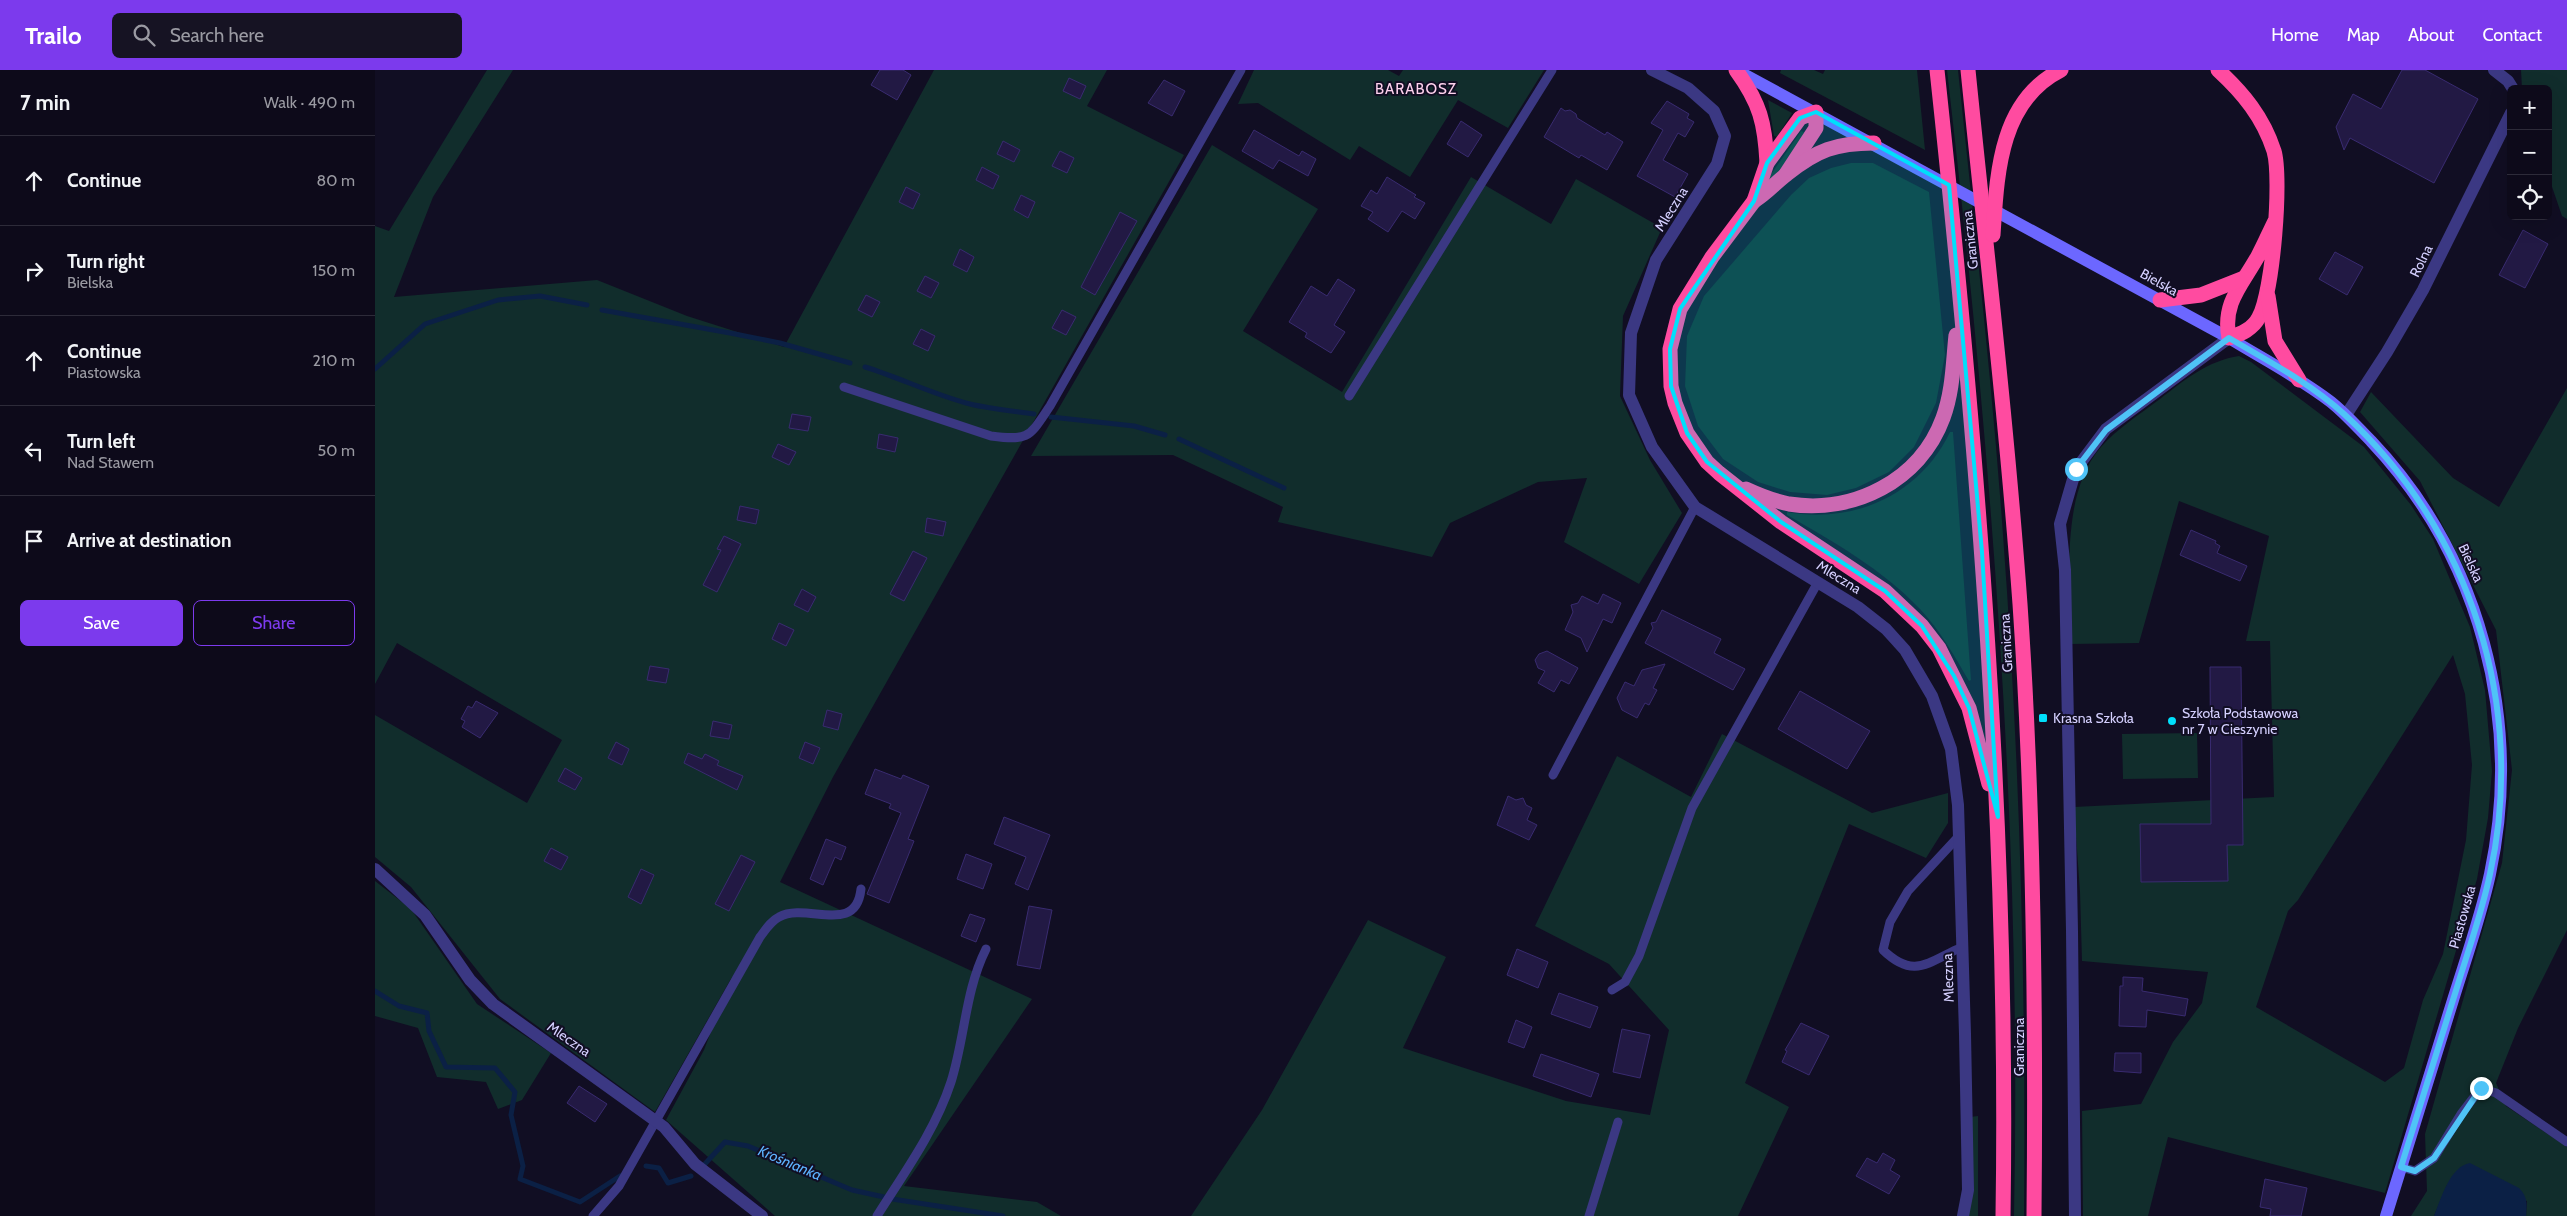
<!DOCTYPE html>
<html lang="en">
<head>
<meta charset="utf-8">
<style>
  :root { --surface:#0d0a1a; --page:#161323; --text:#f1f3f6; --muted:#9a9aa2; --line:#2d2b39; --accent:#7c3aed }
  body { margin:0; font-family:Cabin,sans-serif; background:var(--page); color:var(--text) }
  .controls { position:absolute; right:15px; top:15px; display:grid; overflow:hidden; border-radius:8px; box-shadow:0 5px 20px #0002 }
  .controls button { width:45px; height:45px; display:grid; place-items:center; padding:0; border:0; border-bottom:1px solid var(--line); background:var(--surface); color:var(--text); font:25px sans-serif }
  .stop { position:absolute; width:15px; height:15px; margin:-11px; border:4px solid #4fc3f7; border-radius:50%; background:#fff }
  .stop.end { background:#4fc3f7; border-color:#fff; box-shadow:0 1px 5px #0008 }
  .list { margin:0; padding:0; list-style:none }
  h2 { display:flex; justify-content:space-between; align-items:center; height:65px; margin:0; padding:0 20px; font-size:21px }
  h2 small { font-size:16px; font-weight:400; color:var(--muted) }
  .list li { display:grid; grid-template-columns:32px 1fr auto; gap:15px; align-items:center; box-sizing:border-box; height:90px; padding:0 20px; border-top:1px solid var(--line) }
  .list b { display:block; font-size:19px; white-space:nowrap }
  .list p { margin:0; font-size:16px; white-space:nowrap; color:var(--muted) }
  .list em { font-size:16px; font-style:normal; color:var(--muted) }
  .actions { display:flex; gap:10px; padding:15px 20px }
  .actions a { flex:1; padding:11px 0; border:1px solid var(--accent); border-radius:8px; text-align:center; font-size:18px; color:var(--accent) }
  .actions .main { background:var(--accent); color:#fff }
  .icon { flex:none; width:28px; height:28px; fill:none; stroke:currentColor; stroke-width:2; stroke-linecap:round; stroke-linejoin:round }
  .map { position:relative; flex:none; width:2192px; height:1146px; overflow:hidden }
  header { display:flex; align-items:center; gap:30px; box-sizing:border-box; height:70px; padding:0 25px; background:var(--accent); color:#fff }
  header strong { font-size:24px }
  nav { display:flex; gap:28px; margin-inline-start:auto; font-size:18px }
  .search { width:350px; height:45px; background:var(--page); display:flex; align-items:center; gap:12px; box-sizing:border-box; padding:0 18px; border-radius:8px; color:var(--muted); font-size:19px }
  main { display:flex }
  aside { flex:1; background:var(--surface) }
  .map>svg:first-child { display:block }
</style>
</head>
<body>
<header>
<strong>Trailo</strong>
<div class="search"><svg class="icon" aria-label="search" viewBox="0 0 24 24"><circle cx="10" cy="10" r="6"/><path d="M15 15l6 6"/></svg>Search here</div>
<nav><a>Home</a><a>Map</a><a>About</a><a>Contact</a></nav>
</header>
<main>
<aside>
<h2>7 min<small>Walk · 490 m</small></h2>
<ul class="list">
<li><svg class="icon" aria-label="ahead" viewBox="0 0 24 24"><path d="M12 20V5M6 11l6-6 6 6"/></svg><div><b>Continue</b></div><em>80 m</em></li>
<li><svg class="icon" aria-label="right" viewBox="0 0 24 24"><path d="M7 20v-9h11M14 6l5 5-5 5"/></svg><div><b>Turn right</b><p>Bielska</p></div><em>150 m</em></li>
<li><svg class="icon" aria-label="ahead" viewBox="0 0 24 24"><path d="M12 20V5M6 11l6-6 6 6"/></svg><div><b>Continue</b><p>Piastowska</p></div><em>210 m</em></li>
<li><svg class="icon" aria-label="left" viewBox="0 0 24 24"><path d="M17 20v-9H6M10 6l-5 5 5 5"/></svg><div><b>Turn left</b><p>Nad Stawem</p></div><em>50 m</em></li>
<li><svg class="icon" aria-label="arrive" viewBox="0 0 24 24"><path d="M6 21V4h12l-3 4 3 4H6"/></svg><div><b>Arrive at destination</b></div></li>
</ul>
<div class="actions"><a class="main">Save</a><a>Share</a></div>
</aside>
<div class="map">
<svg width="2192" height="1146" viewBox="0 0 2192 1146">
  <rect width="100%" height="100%" fill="#110e23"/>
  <g fill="#112d2c" fill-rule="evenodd">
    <polygon points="112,0 138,0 58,127 19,227 222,210 312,246 409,277 559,0 732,0 712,36 809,85 458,707 405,812 657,929 529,1116 662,1132 686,1146 400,1146 291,1050 329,980 357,907 280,1042 125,929 36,817 0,787 0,645 152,733 187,670 22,573 0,614 0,156 14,161"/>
    <polygon points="879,0 1013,0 1024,6 1028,0 1169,0 1133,58 1083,30 1035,107 984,76 975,90 883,33 863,34"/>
    <polygon points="1406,0 1439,0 1448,4 1450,0 1542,0 1550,80 1405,3"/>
    <path d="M 1572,0 L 1583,0 C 1599,155 1617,310 1628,465 C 1645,692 1651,919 1649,1146 L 1639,1146 C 1647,763 1616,380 1572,0 Z"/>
    <polygon points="2146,0 2192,0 2192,149 2187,146 2173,105 2173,19 2147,19"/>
    <polygon points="1393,30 1417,43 1402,67 1399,66"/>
    <polygon points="1426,61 1429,62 1423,77 1386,125 1383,123"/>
    <polygon points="837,75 943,139 868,261 967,322 1096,107 1176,154 1201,109 1287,158 1248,246 1245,326 1275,390 1307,443 1264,514 1189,472 1212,408 1163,412 1075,453 1057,487 903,452 908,437 798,385 656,386"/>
    <polygon points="1476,93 1498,93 1554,122 1570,285 1561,333 1539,377 1514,402 1481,418 1452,425 1415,422 1383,412 1348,389 1323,356 1310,316 1312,266 1329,226 1416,125 1434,108 1456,98"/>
    <path d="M 1864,286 L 1876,292 L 1989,377 L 2036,435 L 2058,469 L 2095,557 L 2110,620 L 2117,701 L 2113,748 L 2102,809 L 2010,1123 L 1793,1067 L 1773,1146 L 1708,1146 L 1707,1041 L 1766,1034 L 1798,972 L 1827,933 L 1833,902 L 1707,891 L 1705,822 L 1699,737 L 1899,727 L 1895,571 L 1871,571 L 1894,466 L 1804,431 L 1764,573 L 1695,574 C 1696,514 1684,425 1726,377 C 1743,358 1765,344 1785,329 C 1808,311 1834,290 1864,286 ZM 2078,585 L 2090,624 L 2097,695 L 2091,770 L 2068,884 L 2048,930 L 2029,998 L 2010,1012 L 1881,937 L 1913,841 L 1923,830 Z"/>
    <polygon points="2192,318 2192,860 2143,958 2121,1013 2131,1036 2192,1077 2192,1146 2151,1146 2152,1131 2072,1115 2059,1146 2036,1146 2052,1121 2050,1064 2127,793 2137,700 2121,560 2045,411 1985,342 1996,322 2078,408 2124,437"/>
    <path d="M 1575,362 L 1578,362 L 1596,610 L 1594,611 C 1580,587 1565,560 1545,539 C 1507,499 1459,472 1412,445 L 1412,442 C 1479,454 1545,425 1575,362 Z"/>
    <polygon points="1822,663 1823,708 1748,709 1747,664"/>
    <polygon points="1347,664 1497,743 1573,723 1573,753 1551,788 1474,754 1370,1013 1414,1037 1363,1146 816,1146 887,1040 993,850 1071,887 1028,978 1191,1031 1275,1045 1294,960 1234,894 1160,856 1242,686 1316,727"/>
    <polygon points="0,811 36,839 102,934 176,983 147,1030 123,1039 111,1012 62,1007 43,958 0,946"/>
    <polygon points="1603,1046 1603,1146 1592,1146 1595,1047"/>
  </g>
  <path fill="#0b2045" d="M 2095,1093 L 2144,1118 C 2153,1127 2152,1134 2151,1146 L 2059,1146 C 2066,1129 2075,1096 2095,1093 Z"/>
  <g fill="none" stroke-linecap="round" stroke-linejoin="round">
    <g stroke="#0b2045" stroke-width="5">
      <polyline points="227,240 355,263 405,273 475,293"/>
      <path d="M 490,297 C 526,308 559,325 595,334 C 616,339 638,341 659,344"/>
      <polyline points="0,299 50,254 123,230 165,226 212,235"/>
      <polyline points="676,347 759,356 790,365"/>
      <polyline points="804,369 909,418"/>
      <polyline points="0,921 24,936 52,943 54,961 71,997 120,998 140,1022 136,1045 148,1096 145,1109 205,1132 245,1106"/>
      <polyline points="271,1096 284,1098 293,1113 316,1106"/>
      <polyline points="328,1096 350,1072 373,1076 477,1120 509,1127"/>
      <polyline points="517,1129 628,1146"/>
    </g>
  </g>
  <g fill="#221944" stroke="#392b70">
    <polygon points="505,0 528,0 536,5 522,30 496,15"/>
    <polygon points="2027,0 2050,0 2103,29 2059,113 1975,68 1969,80 1961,57 1978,24 2006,39"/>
    <polygon points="694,8 711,16 705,29 688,21"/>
    <polygon points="789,10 810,21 797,46 773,33"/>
    <polygon points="1292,31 1314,44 1312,48 1319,52 1310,67 1303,63 1288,90 1313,104 1300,127 1262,106 1288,60 1276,53"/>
    <polygon points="1186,38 1190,41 1195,40 1201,44 1202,48 1230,65 1232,62 1248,72 1232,100 1206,85 1204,88 1169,67"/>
    <polygon points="1086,51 1107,65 1093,87 1072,74"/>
    <polygon points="879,60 924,86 927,81 941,89 933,106 904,90 898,99 867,81"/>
    <polygon points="628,71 645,80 639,92 622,84"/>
    <polygon points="685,81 699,88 692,103 677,96"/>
    <polygon points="607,97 624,106 618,119 601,110"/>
    <polygon points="1012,107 1041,125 1039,127 1050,133 1040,149 1027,141 1013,162 993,149 998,142 986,136 996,120 1002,124"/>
    <polygon points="531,117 545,124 538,139 524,132"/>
    <polygon points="646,125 660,132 653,148 639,140"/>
    <polygon points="745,142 762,151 720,225 706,217"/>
    <polygon points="2148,160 2173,174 2150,218 2124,205"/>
    <polygon points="585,179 599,187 592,202 578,195"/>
    <polygon points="1960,182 1988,197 1972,225 1944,209"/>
    <polygon points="550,206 564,213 556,228 542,221"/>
    <polygon points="963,209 980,220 959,255 970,262 956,283 930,267 932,263 914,252 936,216 952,226"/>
    <polygon points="491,225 505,232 497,247 483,240"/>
    <polygon points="687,240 701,247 691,265 677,258"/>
    <polygon points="546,259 560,266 553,281 538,274"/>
    <polygon points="417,344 436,347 433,361 414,358"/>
    <polygon points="504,364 523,368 520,382 502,378"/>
    <polygon points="403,374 421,382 414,395 397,387"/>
    <polygon points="365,436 384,440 381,454 362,450"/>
    <polygon points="552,448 571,452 568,466 550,462"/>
    <polygon points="1816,460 1841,471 1840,473 1845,476 1842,483 1872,496 1865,511 1805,485"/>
    <polygon points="349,466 366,474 342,522 328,515 346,480 342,479"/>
    <polygon points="538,481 552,488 529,531 515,524"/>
    <polygon points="427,519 441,527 433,542 419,535"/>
    <polygon points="1228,524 1246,533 1237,553 1228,549 1212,582 1206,568 1190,560 1198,542 1196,535 1203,533 1207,526 1223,534"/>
    <polygon points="1287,540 1346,569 1339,583 1370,599 1358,620 1270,573 1278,558 1276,553 1281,552"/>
    <polygon points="404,553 419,560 411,576 397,569"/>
    <polygon points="1172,581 1203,598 1194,614 1186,610 1179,622 1163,613 1170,601 1163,598 1160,590 1164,584"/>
    <polygon points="1290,594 1278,618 1282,620 1274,635 1270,633 1262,648 1247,640 1242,628 1250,612 1259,616 1267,600"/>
    <polygon points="275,596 294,599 291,613 272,610"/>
    <polygon points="1835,597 1866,597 1868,775 1852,775 1853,811 1766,812 1765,754 1836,754"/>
    <polygon points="1425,621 1495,661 1472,699 1403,659"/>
    <polygon points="101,631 123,643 105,668 87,657 90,651 86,649 93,636 97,638"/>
    <polygon points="452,640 467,644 463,660 448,656"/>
    <polygon points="338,651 357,655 354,669 335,666"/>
    <polygon points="241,672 254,679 247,695 233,688"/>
    <polygon points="430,672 445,678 438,694 424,688"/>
    <polygon points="313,683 327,689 330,684 344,691 342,695 368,706 362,720 309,693"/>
    <polygon points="190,698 207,708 200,720 183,711"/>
    <polygon points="500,699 526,709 528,705 554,716 533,769 539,771 514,833 492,824 526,743 514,738 516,734 490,724"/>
    <polygon points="1133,726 1141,730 1148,728 1151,735 1157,738 1152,750 1162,755 1154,770 1122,755"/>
    <polygon points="629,747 675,765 653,820 640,814 651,787 619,774"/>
    <polygon points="451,769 471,777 466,790 460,787 448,815 435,809"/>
    <polygon points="176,778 193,787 186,800 169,791"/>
    <polygon points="591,784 617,794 608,819 582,809"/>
    <polygon points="366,785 380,792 354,841 340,834"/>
    <polygon points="266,799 279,805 266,834 253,827"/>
    <polygon points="654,836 677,840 665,899 642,895"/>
    <polygon points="595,844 610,849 601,872 586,866"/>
    <polygon points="1142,879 1173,892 1163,918 1132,905"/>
    <polygon points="1748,907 1768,908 1767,921 1813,929 1810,946 1772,940 1771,957 1744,956 1745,916 1748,916"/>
    <polygon points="1184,923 1223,937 1215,958 1176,944"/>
    <polygon points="1141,950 1157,957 1149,978 1133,972"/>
    <polygon points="1426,953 1454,966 1434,1005 1407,992 1412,981 1410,980"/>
    <polygon points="1247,959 1275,965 1265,1008 1238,1002"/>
    <polygon points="1740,983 1766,983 1766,1003 1739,1001"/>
    <polygon points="1166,984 1224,1004 1216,1027 1158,1006"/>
    <polygon points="204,1016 232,1034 220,1052 192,1033"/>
    <polygon points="1508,1083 1520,1090 1515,1100 1525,1106 1514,1124 1481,1106 1492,1088 1502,1093"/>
    <polygon points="1890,1109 1932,1118 1926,1146 1895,1146 1896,1139 1885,1137"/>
  </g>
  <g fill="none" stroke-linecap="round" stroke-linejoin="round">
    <g stroke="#3b3883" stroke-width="9">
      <path d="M 469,317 L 616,366 C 655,371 654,367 675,336 L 866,0"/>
      <polyline points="974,326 1177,0"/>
      <polyline points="1178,705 1320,437"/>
      <path d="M 1584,766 L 1533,821 L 1515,852 L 1508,880 C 1539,910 1553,892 1587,877"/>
      <polyline points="1237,920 1250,912 1264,886 1317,738 1443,512"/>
      <polyline points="2026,1097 2040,1101 2059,1088 2086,1044 2106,1018 2121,1023 2192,1072"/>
      <path d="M 218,1146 L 244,1116 L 385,867 C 391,859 396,851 404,847 C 432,832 481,866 486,819"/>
      <path d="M 502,1146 C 529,1103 560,1061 576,1012 C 590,968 590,921 611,879"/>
      <polyline points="1214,1146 1243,1052"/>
    </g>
    <g stroke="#3b3883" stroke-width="12">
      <polyline points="1277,0 1313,18 1339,41 1350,66 1342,94 1281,190 1256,263 1254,325 1277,377 1320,437 1483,537 1511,559 1530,580 1557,626 1576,679 1583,735 1590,964 1593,1120 1588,1146"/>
      <polyline points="2119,0 2133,11 2138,19"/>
      <polyline points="1971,345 2012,282 2048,220 2136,43"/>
      <polyline points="0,799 50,845 95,910 118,934 289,1057 320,1094 387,1146"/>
      <polyline points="1700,1146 1697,861 1690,500 1685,454 1701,399 1731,359 1854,268"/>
    </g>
    <path stroke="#6c67ff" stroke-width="12" d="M 1361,0 L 1854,268 C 1888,289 1925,308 1956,332 C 1971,344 1983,358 1996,371 C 2105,486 2148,649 2115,804 C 2106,846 2091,888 2078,930 C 2056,1002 2033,1074 2011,1146"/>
    <g stroke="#ff4ba0" stroke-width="15">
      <path d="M 1361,0 C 1385,33 1390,53 1392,93"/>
      <path d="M 1562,0 C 1603,381 1634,763 1628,1146"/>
      <path d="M 1593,0 C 1611,178 1632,356 1645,534 C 1659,738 1661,942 1659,1146"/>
      <path d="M 1843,0 C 1868,23 1888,47 1899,81 C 1907,108 1898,222 1884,247 C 1878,259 1866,264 1854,268 C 1847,233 1867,215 1883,186 C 1889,175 1894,163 1900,151"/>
      <polyline points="1411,104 1441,58 1441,42 1425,48 1392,93 1379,131 1337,187 1305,239 1295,279 1296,316 1300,333 1312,363 1332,392 1344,403 1406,452 1510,521 1547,556 1564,578 1594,638 1614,714"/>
      <path d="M 1379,131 C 1392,123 1400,113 1412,104 C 1442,80 1461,73 1499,73"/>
      <path d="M 1618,165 C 1622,105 1624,31 1686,0"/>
      <polyline points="1893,226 1900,271 1924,310"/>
      <polyline points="1785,230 1826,225 1869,208"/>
      <path d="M 1371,419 C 1384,425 1399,431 1414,434 C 1478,444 1545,411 1568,348 C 1578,321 1578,293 1581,265"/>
    </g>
  </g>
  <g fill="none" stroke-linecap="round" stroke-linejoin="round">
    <path stroke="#4fc3f7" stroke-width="6" d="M 1701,399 L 1731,360 L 1854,268 C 1893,291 1935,313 1969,344 C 2096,460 2152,637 2115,804 C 2107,842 2094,878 2083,914 C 2064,975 2045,1036 2026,1097 L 2040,1101 L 2059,1088 L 2106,1018"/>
  </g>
  <path fill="#00dffb" fill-opacity="0.2" stroke="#00dffb" stroke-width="4" stroke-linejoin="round" d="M 1441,42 L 1574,115 L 1607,482 L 1623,747 L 1594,638 L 1579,606 L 1547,556 L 1510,521 L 1406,452 L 1332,392 L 1312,363 L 1296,316 L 1295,279 L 1305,239 L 1379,131 L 1392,93 L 1425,48 Z"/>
  <g fill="#00dffb" stroke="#110e23" stroke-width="2">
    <rect x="1663" y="643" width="10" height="10" rx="2.5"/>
    <circle cx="1797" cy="651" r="5"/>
  </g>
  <g text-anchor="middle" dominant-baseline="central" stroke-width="4" stroke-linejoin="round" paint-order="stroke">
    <g font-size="14" fill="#d5d0ff" stroke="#110e23">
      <text transform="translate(1296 139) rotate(-58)">Mleczna</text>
      <text transform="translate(1595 170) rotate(-96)">Graniczna</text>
      <text transform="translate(2046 191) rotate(-64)">Rolna</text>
      <text transform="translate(1784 212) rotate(29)">Bielska</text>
      <text transform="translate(2096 493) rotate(65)">Bielska</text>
      <text transform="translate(1464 507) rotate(32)">Mleczna</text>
      <text transform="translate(1631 573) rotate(-93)">Graniczna</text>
      <text transform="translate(2087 847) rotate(-74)">Piastowska</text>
      <text transform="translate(1573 908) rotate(-92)">Mleczna</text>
      <text transform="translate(194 969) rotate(35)">Mleczna</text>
      <text transform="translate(1644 977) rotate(-90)">Graniczna</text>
    </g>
    <g font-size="14" fill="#d5d0ff" stroke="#110e23" text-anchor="start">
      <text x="1807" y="643">Szkoła Podstawowa<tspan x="1807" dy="16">nr 7 w Cieszynie</tspan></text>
      <text x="1678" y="648">Krasna Szkoła</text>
    </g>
    <g font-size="15" letter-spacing="1" fill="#ffd2ee" stroke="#110e23">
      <text x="1041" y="19">BARABOSZ</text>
    </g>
    <g font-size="15" font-style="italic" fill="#5eb3ff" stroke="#110e23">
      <text transform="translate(415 1093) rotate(23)">Krośnianka</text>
    </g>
  </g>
</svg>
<div class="controls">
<button>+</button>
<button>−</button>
<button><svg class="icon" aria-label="locate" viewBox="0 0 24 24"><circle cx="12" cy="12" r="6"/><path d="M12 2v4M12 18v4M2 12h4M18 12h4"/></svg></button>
</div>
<div class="stop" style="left:1701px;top:399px"></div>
<div class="stop end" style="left:2106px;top:1018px"></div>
</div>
</main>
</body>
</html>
